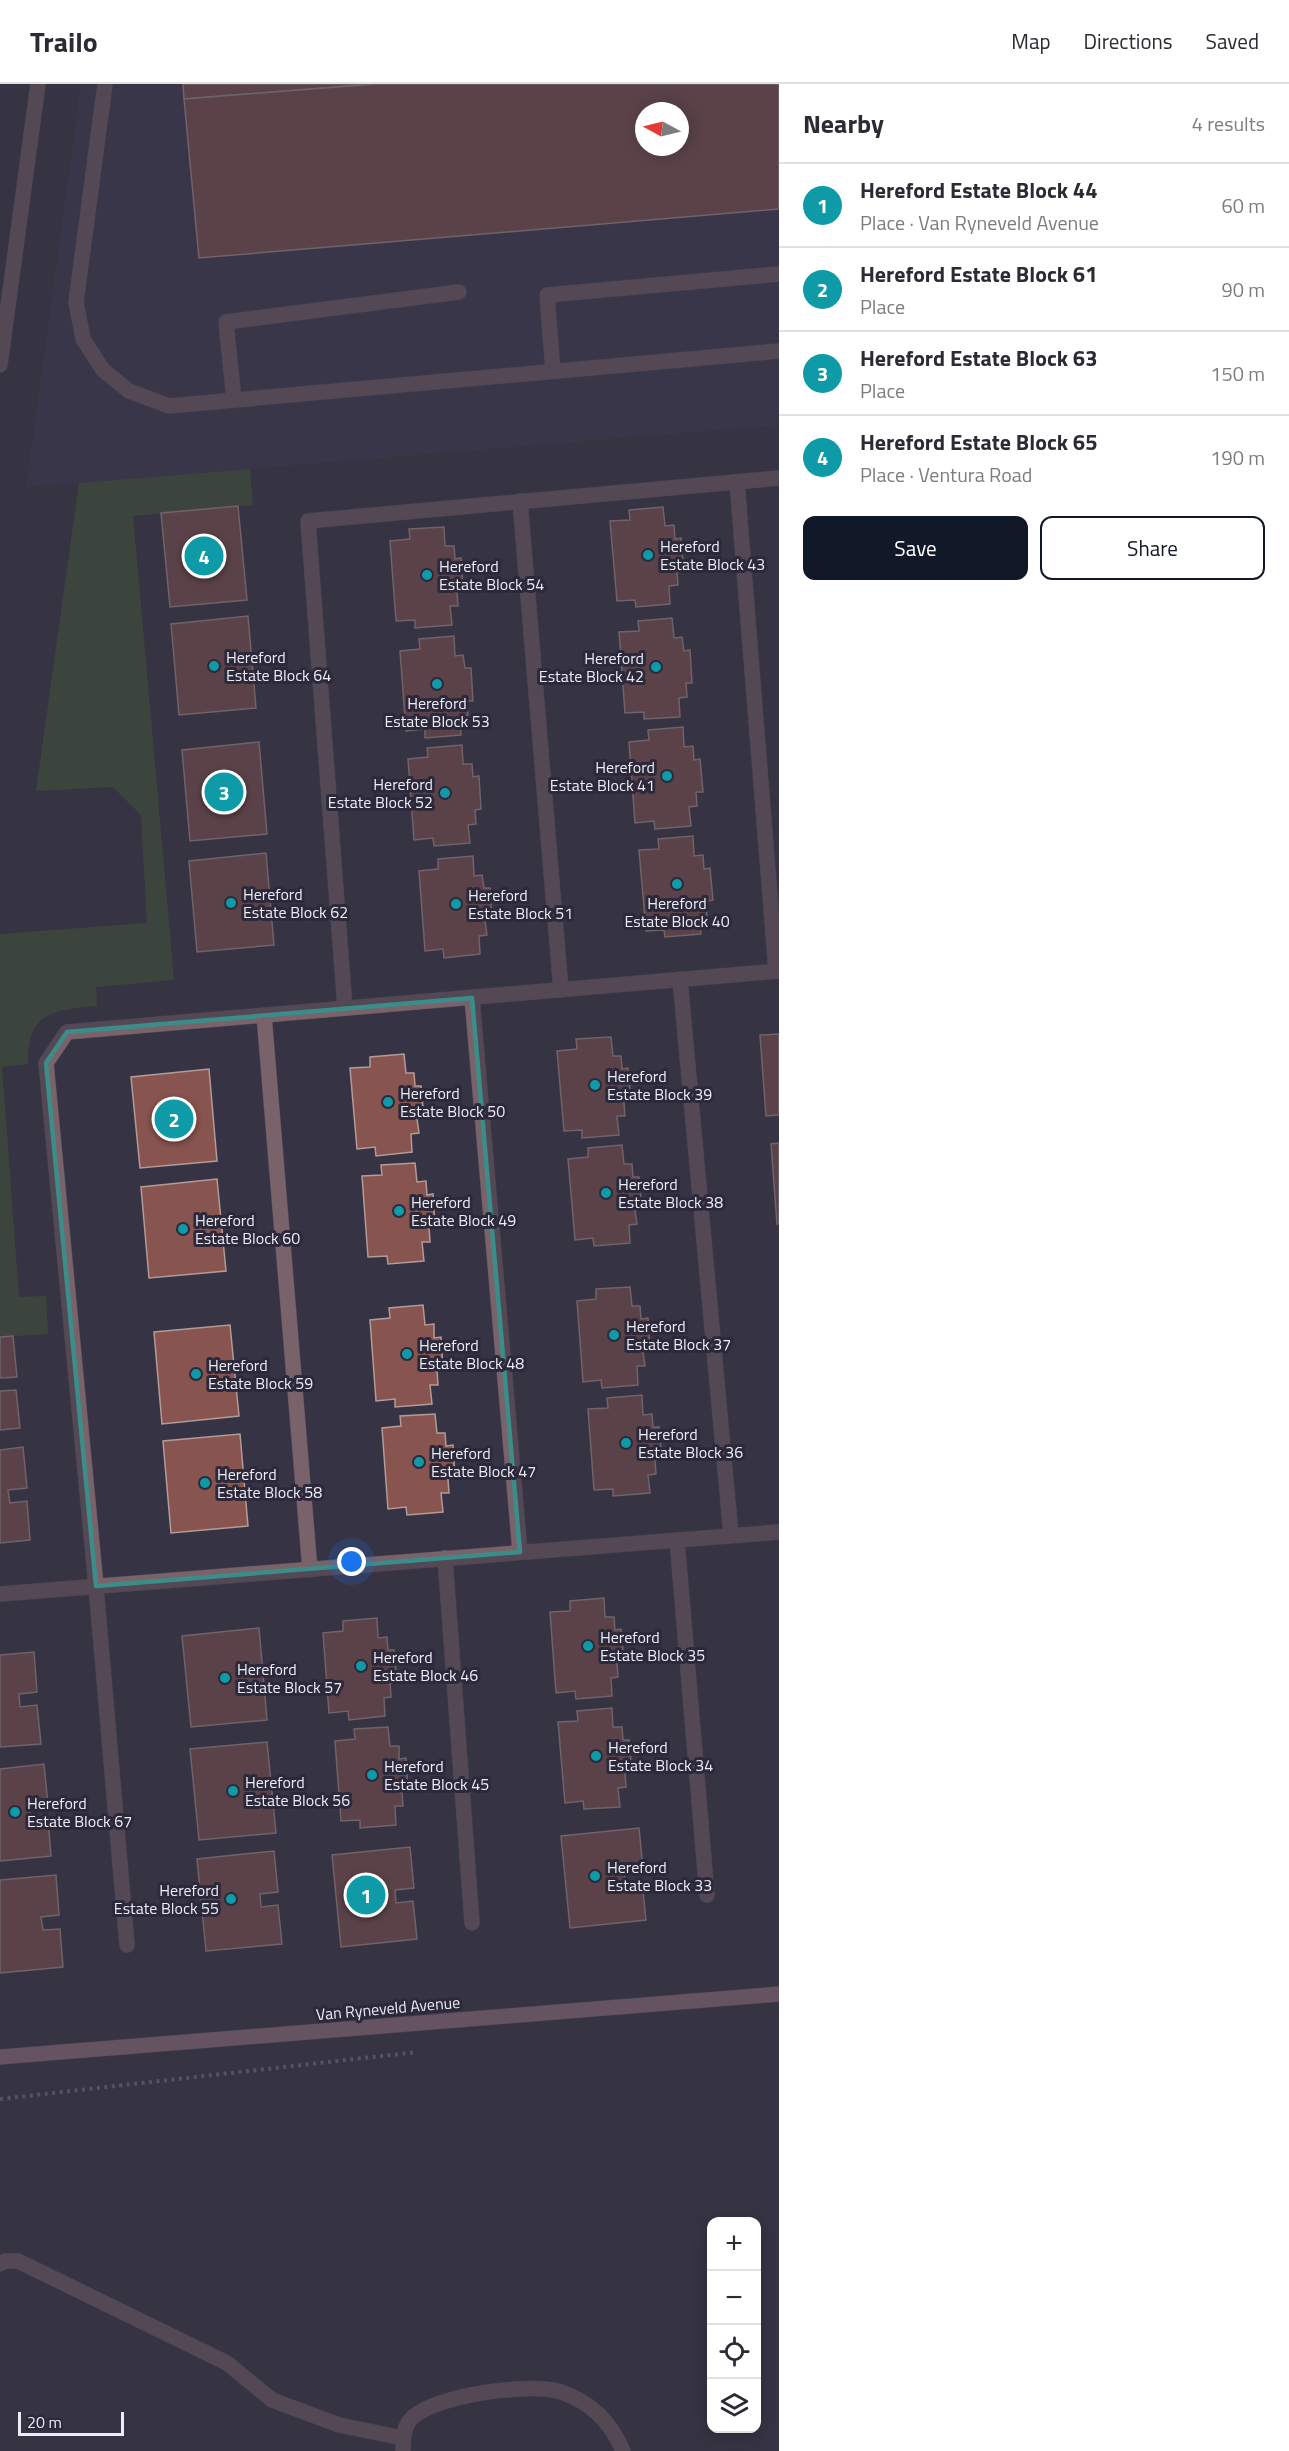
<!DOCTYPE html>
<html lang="en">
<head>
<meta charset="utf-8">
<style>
  :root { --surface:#fff; --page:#f7f7f7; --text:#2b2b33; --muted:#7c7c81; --line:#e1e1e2; --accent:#111827 }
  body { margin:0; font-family:"Titillium Web",sans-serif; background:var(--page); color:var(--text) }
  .controls { position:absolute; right:18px; bottom:18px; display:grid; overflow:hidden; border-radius:12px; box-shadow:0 3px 15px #0003 }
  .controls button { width:54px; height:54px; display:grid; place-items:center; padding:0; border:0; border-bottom:2px solid var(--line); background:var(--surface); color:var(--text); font:30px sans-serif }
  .compass { position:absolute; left:635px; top:18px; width:54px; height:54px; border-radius:50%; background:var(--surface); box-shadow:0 3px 15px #0003; rotate:277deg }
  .scale { position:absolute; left:18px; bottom:15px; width:106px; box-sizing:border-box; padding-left:6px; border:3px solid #ecebf6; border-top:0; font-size:16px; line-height:21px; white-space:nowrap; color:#ecebf6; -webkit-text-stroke:4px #2c293a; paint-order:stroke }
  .you { position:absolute; left:352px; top:1478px; width:21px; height:21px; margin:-15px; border:4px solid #fff; border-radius:50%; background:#1a73e8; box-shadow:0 0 0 9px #1a73e833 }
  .badge { display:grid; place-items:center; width:39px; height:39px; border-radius:50%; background:var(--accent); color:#fff; font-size:20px; font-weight:700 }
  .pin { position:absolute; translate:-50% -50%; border:3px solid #fff; box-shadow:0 2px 6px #0006 }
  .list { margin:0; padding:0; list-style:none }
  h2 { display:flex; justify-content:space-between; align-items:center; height:78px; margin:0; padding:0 24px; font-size:26px }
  h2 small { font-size:20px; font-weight:400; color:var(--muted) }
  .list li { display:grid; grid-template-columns:39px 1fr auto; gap:18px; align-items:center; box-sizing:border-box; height:84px; padding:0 24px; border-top:2px solid var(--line) }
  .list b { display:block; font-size:22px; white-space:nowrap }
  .list p { margin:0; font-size:20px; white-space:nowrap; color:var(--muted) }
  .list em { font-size:20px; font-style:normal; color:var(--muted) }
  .actions { display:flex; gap:12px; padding:18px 24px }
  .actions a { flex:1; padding:14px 0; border:2px solid var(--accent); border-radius:12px; text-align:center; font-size:21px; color:var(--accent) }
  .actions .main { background:var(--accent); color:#fff }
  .icon { flex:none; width:33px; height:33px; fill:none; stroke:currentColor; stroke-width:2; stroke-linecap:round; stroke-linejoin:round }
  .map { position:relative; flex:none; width:779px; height:2367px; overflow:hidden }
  header { display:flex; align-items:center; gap:36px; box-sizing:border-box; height:84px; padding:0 30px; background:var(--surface); border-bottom:2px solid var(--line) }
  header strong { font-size:28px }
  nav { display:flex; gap:33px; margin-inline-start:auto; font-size:21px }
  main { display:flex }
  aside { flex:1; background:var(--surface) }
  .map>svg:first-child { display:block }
</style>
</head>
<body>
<header>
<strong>Trailo</strong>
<nav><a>Map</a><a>Directions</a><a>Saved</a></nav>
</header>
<main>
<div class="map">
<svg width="779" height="2367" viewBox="0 0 779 2367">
  <rect width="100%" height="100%" fill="#363344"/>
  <path fill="#3e3b52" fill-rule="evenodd" d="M 81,0 L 779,0 L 779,341 L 26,403 ZM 644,27 L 680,27 L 680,63 L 644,63 Z"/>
  <path fill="#435c36" d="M 250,385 L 253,421 L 133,432 L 174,896 L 96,903 L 97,922 C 53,926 27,928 28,980 L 2,983 L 19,1213 L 46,1212 L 48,1250 L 0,1253 L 0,850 L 147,839 L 141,731 L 113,703 L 36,707 L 79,399 Z"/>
  <g fill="#885450" stroke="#b39b98" stroke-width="1.5" fill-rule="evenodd">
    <polygon points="183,0 375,0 184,15"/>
    <path d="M 375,0 L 779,0 L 779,125 L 199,174 L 184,15 ZM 644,27 L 680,27 L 680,63 L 644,63 Z"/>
    <polygon points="238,422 247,516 170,523 161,429"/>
    <polygon points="663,423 665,442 674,441 675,455 681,454 684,488 677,488 678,501 669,502 670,520 636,523 635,516 617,517 610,437 630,436 629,426"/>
    <polygon points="444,443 445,462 454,462 455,475 461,474 463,507 457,508 458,522 450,522 452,541 415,544 415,536 396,537 390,457 410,455 409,445"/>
    <polygon points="248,532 256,624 179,631 171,540"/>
    <polygon points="672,534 674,554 682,553 684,567 690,566 692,599 686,599 687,613 679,614 680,633 644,635 644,628 625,629 619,548 639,547 638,537"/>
    <polygon points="454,552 455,572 463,571 465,584 471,584 473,617 467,617 468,631 460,632 461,651 425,654 425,645 406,647 400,567 420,565 419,555"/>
    <polygon points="683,643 684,663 693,662 694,676 700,675 703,708 696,708 697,722 689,723 691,742 655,745 654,737 635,739 629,658 649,656 648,646"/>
    <polygon points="259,658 267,750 190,757 182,666"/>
    <polygon points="462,661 463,680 472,680 473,693 479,692 481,725 475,726 476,740 468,741 470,759 434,762 433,754 414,756 408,675 428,673 427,664"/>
    <polygon points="693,752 694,772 703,771 704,785 710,784 713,816 706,817 707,831 699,832 701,850 665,853 664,846 646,847 639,766 659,765 658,755"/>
    <polygon points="266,769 274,861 197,868 189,777"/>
    <polygon points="473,772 474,792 482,791 484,804 490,804 492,836 485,837 487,851 479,852 480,870 444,874 443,865 425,867 419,787 438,785 438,775"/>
    <polygon points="779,950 779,1031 766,1032 760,951"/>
    <polygon points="611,953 613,972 621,972 622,985 628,984 631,1017 624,1018 625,1032 617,1032 619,1051 582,1054 582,1046 564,1047 557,967 577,965 576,955"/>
    <polygon points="404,970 406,989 414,989 415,1002 421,1002 424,1034 417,1035 419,1049 411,1050 412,1068 376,1072 375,1063 357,1065 350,984 370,983 370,973"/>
    <polygon points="209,985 217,1077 140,1084 131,993"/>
    <polygon points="779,1059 779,1140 777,1140 771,1060"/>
    <polygon points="622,1061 624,1080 632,1080 633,1093 639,1093 642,1125 635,1126 637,1140 629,1141 630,1159 594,1162 593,1154 575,1156 568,1075 588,1073 588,1064"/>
    <polygon points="415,1079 417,1098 426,1097 427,1111 433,1110 435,1143 429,1143 430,1158 422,1158 424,1177 388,1180 387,1172 368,1173 362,1092 382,1091 381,1081"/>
    <polygon points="217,1095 226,1187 149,1194 141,1103"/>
    <polygon points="630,1203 632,1222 640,1222 641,1235 648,1234 650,1267 643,1268 645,1282 637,1282 638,1301 602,1304 601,1296 583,1298 577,1217 596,1215 596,1205"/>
    <polygon points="423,1221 425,1241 434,1240 434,1254 441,1253 443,1286 437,1286 438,1301 430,1301 432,1320 395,1323 395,1315 376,1317 370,1236 390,1234 389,1224"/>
    <polygon points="230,1241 239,1332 162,1340 154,1248"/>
    <polygon points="13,1252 17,1293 0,1294 0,1253"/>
    <polygon points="16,1306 20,1344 0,1346 0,1307"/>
    <polygon points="642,1311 643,1331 652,1330 653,1343 659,1343 662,1375 655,1376 656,1390 648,1391 650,1409 613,1412 613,1405 594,1406 588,1325 608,1324 607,1314"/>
    <polygon points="435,1330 437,1349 445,1349 446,1362 453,1361 455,1394 448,1395 449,1409 441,1409 443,1428 407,1431 406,1423 388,1425 382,1344 401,1342 400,1332"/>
    <polygon points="240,1350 248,1442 171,1449 163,1357"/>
    <polygon points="23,1363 27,1404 8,1406 10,1419 27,1417 30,1456 0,1459 0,1366"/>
    <polygon points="604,1514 605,1533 614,1533 615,1546 621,1545 624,1578 617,1579 618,1593 611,1594 612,1612 576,1615 575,1607 556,1609 550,1528 570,1527 570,1517"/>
    <polygon points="377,1534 378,1554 387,1553 388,1566 394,1566 397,1598 390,1599 391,1613 384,1614 385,1632 349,1636 348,1627 329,1629 323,1549 343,1547 343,1537"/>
    <polygon points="259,1544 267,1636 191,1643 182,1552"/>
    <polygon points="34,1568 37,1608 19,1610 20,1623 37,1621 41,1660 0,1663 0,1571"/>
    <polygon points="612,1624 613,1643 622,1643 623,1656 629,1656 632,1689 625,1689 626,1703 618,1704 620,1723 584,1725 583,1717 565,1719 558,1638 578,1637 577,1627"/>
    <polygon points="388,1643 390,1662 399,1662 399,1675 406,1674 408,1707 402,1708 403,1722 395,1722 396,1741 360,1744 360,1736 341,1737 335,1657 355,1655 354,1645"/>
    <polygon points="267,1658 276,1749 199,1756 190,1665"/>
    <polygon points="44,1680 48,1721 29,1723 31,1735 48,1734 51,1772 0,1777 0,1685"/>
    <polygon points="639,1744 643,1785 624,1787 626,1800 642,1798 646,1836 570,1844 561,1752"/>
    <polygon points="410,1763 414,1804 395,1806 396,1819 413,1817 417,1855 341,1863 332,1771"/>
    <polygon points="274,1767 278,1808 260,1810 261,1823 278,1821 282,1860 206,1867 197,1775"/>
    <polygon points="56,1791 59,1831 41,1833 43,1846 60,1845 63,1883 0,1889 0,1796"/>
  </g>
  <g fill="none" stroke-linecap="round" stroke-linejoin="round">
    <defs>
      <g id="service">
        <polyline points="105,0 76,218 83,255 103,286 129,307 169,322 779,267"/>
        <polyline points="553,287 547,211 779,190"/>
        <polyline points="234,316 226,238 459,208"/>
      </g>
      <g id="minor">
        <polyline points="0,281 38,0"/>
        <polyline points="737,398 776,887"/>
        <polyline points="520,417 561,906"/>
        <polyline points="680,895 731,1451"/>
        <polyline points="472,914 520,1468"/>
        <polyline points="345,924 308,437 779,394"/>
        <polyline points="264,931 310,1486"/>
        <polyline points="677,1456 707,1811"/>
        <polyline points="445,1474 472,1839"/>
        <polyline points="0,1510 779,1448"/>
        <polyline points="127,1861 96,1502 46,979 67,948 779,887"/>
        <polyline points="0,2180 5,2177 18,2177 227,2279 272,2316 339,2341 403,2354"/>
        <path d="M 403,2367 C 403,2356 403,2345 410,2336 C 431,2311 532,2298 561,2308 C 591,2318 611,2338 623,2367"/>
      </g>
      <polyline id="secondary" points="0,1973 779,1910"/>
    </defs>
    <use href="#service" stroke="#535060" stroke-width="16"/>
    <use href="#minor" stroke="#535060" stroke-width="16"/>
    <use href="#secondary" stroke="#535060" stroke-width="16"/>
    <polyline stroke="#7b7988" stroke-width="4" stroke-dasharray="3 4.5" stroke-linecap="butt" points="0,2015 417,1968"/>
    <use href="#service" stroke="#796269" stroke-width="15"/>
    <use href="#minor" stroke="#796269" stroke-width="15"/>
    <use href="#secondary" stroke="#9e7a85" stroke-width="15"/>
  </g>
  <path d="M0 0H779V2367H0ZM 472,914 L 520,1468 L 96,1502 L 46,979 L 67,948 Z" fill="#363344" fill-opacity=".55" fill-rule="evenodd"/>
  <path fill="none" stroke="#3b8d89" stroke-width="4.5" stroke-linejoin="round" d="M 472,914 L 520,1468 L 96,1502 L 46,979 L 67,948 Z"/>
  <g fill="#0f9aa8" stroke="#2c293a" stroke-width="2">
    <circle cx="648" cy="471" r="6"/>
    <circle cx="427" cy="491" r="6"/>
    <circle cx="214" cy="582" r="6"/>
    <circle cx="656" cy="583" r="6"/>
    <circle cx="437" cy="600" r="6"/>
    <circle cx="667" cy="692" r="6"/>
    <circle cx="445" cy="709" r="6"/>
    <circle cx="677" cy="800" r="6"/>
    <circle cx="231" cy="819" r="6"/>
    <circle cx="456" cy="820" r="6"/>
    <circle cx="595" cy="1001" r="6"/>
    <circle cx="388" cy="1018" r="6"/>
    <circle cx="606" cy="1109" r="6"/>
    <circle cx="399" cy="1127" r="6"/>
    <circle cx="183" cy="1145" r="6"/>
    <circle cx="614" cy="1251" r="6"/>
    <circle cx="407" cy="1270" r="6"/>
    <circle cx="196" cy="1290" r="6"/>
    <circle cx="626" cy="1359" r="6"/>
    <circle cx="419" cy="1378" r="6"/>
    <circle cx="205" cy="1399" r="6"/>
    <circle cx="588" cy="1562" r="6"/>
    <circle cx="361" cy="1582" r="6"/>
    <circle cx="225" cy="1594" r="6"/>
    <circle cx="596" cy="1672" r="6"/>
    <circle cx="372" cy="1691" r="6"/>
    <circle cx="233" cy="1707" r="6"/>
    <circle cx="15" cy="1728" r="6"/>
    <circle cx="595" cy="1792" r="6"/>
    <circle cx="231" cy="1815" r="6"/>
  </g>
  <g text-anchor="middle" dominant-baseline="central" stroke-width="6" stroke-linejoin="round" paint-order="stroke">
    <g font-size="16" fill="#ecebf6" stroke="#2c293a" text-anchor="start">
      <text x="660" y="462">Hereford<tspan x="660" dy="18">Estate Block 43</tspan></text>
      <text x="439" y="482">Hereford<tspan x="439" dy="18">Estate Block 54</tspan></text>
      <text x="226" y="573">Hereford<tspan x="226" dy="18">Estate Block 64</tspan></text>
      <text x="644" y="574" text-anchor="end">Hereford<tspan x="644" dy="18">Estate Block 42</tspan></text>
      <text x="437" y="619" text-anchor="middle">Hereford<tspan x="437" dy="18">Estate Block 53</tspan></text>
      <text x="655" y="683" text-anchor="end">Hereford<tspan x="655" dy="18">Estate Block 41</tspan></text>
      <text x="433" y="700" text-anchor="end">Hereford<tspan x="433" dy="18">Estate Block 52</tspan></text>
      <text x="243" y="810">Hereford<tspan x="243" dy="18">Estate Block 62</tspan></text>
      <text x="468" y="811">Hereford<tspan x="468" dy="18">Estate Block 51</tspan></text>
      <text x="677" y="819" text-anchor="middle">Hereford<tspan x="677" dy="18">Estate Block 40</tspan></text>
      <text x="607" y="992">Hereford<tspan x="607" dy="18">Estate Block 39</tspan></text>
      <text x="400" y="1009">Hereford<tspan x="400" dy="18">Estate Block 50</tspan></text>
      <text x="618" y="1100">Hereford<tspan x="618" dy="18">Estate Block 38</tspan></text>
      <text x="411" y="1118">Hereford<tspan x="411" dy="18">Estate Block 49</tspan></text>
      <text x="195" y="1136">Hereford<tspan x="195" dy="18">Estate Block 60</tspan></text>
      <text x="626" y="1242">Hereford<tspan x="626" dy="18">Estate Block 37</tspan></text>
      <text x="419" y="1261">Hereford<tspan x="419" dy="18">Estate Block 48</tspan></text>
      <text x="208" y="1281">Hereford<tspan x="208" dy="18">Estate Block 59</tspan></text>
      <text x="638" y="1350">Hereford<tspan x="638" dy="18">Estate Block 36</tspan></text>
      <text x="431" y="1369">Hereford<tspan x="431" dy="18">Estate Block 47</tspan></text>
      <text x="217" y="1390">Hereford<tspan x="217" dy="18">Estate Block 58</tspan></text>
      <text x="600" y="1553">Hereford<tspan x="600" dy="18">Estate Block 35</tspan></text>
      <text x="373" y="1573">Hereford<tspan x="373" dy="18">Estate Block 46</tspan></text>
      <text x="237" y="1585">Hereford<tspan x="237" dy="18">Estate Block 57</tspan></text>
      <text x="608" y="1663">Hereford<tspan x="608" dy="18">Estate Block 34</tspan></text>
      <text x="384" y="1682">Hereford<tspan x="384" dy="18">Estate Block 45</tspan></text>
      <text x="245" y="1698">Hereford<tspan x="245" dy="18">Estate Block 56</tspan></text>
      <text x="27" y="1719">Hereford<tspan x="27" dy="18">Estate Block 67</tspan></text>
      <text x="607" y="1783">Hereford<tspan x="607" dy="18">Estate Block 33</tspan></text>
      <text x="219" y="1806" text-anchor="end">Hereford<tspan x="219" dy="18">Estate Block 55</tspan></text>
    </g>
    <g font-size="16" fill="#ecebf6" stroke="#2c293a">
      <text transform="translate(388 1924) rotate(-5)">Van Ryneveld Avenue</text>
    </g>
  </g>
</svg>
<div class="controls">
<button>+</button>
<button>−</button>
<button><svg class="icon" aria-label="locate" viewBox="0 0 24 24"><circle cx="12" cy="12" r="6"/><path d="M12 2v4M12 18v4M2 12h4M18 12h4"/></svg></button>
<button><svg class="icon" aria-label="layers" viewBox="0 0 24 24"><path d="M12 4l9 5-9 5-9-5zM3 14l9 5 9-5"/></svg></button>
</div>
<svg class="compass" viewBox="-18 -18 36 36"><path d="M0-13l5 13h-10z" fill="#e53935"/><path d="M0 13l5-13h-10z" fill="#7c7c81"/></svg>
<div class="scale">20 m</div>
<div class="you"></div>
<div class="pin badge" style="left:366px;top:1811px;background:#0f9aa8">1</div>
<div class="pin badge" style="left:174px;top:1035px;background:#0f9aa8">2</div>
<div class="pin badge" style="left:224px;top:708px;background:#0f9aa8">3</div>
<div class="pin badge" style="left:204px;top:472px;background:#0f9aa8">4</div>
</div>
<aside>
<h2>Nearby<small>4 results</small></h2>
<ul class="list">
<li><span class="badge" style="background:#0f9aa8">1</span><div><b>Hereford Estate Block 44</b><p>Place · Van Ryneveld Avenue</p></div><em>60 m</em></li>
<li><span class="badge" style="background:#0f9aa8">2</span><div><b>Hereford Estate Block 61</b><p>Place</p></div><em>90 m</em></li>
<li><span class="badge" style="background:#0f9aa8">3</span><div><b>Hereford Estate Block 63</b><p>Place</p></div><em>150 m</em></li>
<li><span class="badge" style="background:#0f9aa8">4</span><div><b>Hereford Estate Block 65</b><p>Place · Ventura Road</p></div><em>190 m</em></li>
</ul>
<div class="actions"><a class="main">Save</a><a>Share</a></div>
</aside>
</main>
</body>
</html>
